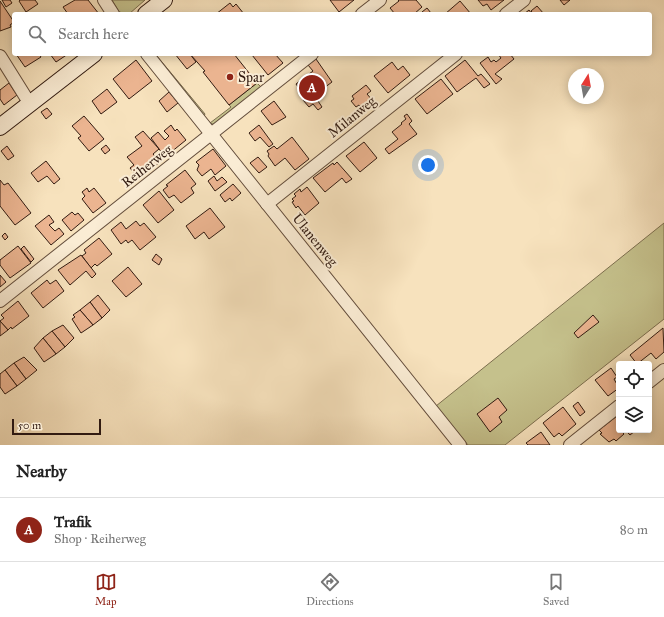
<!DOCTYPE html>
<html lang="en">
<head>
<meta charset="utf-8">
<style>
  :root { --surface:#fff; --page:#f2f2f2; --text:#222; --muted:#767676; --line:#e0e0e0; --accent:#8f2418 }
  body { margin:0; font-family:"IM FELL Great Primer",serif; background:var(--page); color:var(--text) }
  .controls { position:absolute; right:12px; bottom:12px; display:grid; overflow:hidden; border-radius:4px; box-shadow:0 2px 10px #0003 }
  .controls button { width:36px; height:36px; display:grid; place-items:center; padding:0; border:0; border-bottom:1px solid var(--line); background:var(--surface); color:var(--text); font:20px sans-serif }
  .compass { position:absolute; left:568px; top:68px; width:36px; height:36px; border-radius:50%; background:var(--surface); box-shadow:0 2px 10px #0003; rotate:11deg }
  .scale { position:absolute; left:12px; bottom:10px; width:89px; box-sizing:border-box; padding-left:4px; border:2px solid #321b11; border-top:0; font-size:11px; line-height:14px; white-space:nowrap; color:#321b11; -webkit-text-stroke:3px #faecd4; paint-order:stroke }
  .you { position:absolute; left:428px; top:165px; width:14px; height:14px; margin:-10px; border:3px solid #fff; border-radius:50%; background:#1a73e8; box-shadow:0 0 0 6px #1a73e833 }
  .badge { display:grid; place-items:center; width:26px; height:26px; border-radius:50%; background:var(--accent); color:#fff; font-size:13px; font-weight:700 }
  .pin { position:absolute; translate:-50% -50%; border:2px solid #fff; box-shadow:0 1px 4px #0006 }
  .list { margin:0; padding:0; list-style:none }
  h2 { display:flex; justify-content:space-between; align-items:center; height:52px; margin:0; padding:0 16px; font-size:17px }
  h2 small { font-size:13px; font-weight:400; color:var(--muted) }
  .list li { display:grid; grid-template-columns:26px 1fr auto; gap:12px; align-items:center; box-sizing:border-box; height:64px; padding:0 16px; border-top:1px solid var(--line) }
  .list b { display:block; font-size:15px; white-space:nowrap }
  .list p { margin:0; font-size:13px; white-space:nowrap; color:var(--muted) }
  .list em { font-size:13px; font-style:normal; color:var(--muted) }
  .icon { flex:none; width:22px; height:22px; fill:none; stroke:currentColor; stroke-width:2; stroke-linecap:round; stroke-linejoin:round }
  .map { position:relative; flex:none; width:664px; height:445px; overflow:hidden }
  .search { position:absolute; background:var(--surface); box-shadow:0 2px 10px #0003; left:12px; right:12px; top:12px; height:44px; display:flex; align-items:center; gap:10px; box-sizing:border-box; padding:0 14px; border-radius:4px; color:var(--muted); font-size:15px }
  .sheet { height:116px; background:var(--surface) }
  nav { display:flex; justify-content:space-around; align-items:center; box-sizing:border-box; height:56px; border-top:1px solid var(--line); background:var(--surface); font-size:11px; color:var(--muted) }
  nav a { display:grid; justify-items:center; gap:2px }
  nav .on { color:var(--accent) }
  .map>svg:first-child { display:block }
</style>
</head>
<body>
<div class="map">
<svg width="664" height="445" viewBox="0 0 664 445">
  <rect width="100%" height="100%" fill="#f7e2bd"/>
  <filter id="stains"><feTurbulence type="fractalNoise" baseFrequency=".005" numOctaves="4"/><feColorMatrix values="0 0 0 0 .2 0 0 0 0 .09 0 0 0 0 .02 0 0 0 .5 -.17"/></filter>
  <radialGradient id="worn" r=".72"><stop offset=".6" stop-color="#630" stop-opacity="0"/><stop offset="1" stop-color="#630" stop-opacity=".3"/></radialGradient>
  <g fill="#c5c18c" stroke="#7c6e4e">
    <polygon points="112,0 145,0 129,14 119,12"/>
    <polygon points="155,54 159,54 157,56 205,114 204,116"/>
    <polygon points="257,83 262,88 215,125 210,123 231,107 229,105"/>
    <polygon points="664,223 664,319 505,445 468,445 436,406"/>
  </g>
  <g fill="#ebb490" stroke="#321b11">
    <polygon points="2,0 10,0 12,3 6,7"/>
    <polygon points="20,0 35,0 38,4 26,12 19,1"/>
    <polygon points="75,0 88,0 99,14 68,14 63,7"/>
    <polygon points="330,0 354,0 339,12"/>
    <polygon points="398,0 416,0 422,7 414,14 395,14 390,8 399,1"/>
    <polygon points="478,0 504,0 491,10 487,4 483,6"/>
    <polygon points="560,0 570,0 564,5"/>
    <polygon points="0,1 14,22 10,25 11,27 0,31"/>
    <polygon points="460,1 471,14 445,14"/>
    <polygon points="230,3 233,7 236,4 244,14 216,14"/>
    <polygon points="537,6 544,14 534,14 531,11"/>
    <polygon points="427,8 431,13 424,14 422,12"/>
    <polygon points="529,10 532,14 524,14"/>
    <polygon points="16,54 39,54 41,57 25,67"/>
    <polygon points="50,54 68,54 56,62"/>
    <polygon points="175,54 190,54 196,62 187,69"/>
    <polygon points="190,54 234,54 257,83 229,105 203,72 205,71"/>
    <polygon points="275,54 283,63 268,75 252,55"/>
    <polygon points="498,54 510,54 514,59 495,74 502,79 496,84 480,63 488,57 491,62 494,60 496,62 501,58"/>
    <polygon points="316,59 332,82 320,91 324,96 318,101 322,107 318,110 313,104 309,107 303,100 306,98 296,84 313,71 308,65"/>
    <polygon points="136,60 152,81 129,99 113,79"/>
    <polygon points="465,60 478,76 481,74 490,84 484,88 476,78 457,92 445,76"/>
    <polygon points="392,62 398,70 403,66 410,75 388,93 374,76"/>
    <polygon points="441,79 453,94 427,114 415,99"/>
    <polygon points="9,83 17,95 4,105 0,99 0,90"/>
    <polygon points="366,85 371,91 367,94 373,101 363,109 359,105 356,107 351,101 354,99 352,96"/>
    <polygon points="107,89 117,102 101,114 92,101"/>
    <polygon points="169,92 178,103 167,112 159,101"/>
    <polygon points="274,101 286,117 272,125 261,111"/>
    <polygon points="47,108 52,114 46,119 41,112"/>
    <polygon points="407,114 412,121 409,124 417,134 389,154 385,149 398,139 392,132 402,124 401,123 406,119 404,116"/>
    <polygon points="84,116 104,139 89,151 78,138 81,136 72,126"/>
    <polygon points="171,125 175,131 177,129 186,140 165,157 151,138 158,132 165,140 169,136 164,131"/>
    <polygon points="259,125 273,144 269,147 260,137 255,141 249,133"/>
    <polygon points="143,131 159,149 153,154 160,162 139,179 130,168 134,165 127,157 142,146 135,137"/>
    <polygon points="292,137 309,159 295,170 285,158 275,166 268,156 269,154 267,151 274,146 277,149"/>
    <polygon points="364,142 377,158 360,172 346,156"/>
    <polygon points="106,145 110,150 105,154 101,149"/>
    <polygon points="7,146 14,156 8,160 1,151"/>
    <polygon points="213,149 226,166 215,175 211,169 202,176 197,170 199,165 196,162"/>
    <polygon points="258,157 267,167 259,173 250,163"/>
    <polygon points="46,161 60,179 54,184 47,176 38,182 31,173"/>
    <polygon points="337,162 352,179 346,183 342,178 325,192 313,178 333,163 334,165"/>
    <polygon points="185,170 196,184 191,188 194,193 181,203 174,195 169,198 163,190 168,186 166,185"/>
    <polygon points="214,176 217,181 222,177 227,182 215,191 208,181"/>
    <polygon points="0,180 4,185 8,183 31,213 15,225 0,206"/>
    <polygon points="233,184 241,193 232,201 230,198 225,202 220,195"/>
    <polygon points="307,187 319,203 305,215 298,206 296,208 292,202 294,201 292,199 296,196 294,194 300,189 301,192"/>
    <polygon points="87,188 89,192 94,188 106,203 93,213 82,199 85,196 82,192"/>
    <polygon points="159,191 174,210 158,223 143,205"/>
    <polygon points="210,208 225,227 209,239 204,232 195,239 186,226"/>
    <polygon points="72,212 75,215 78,213 84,220 71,231 62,220"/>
    <polygon points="49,215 54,222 49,225 55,231 59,228 64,234 51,245 35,226"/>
    <polygon points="136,221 140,226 144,223 156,237 140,250 132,240 128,243 126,240 121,244 111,230 121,222 126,229"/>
    <polygon points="5,233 8,237 5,240 2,236"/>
    <polygon points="99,238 112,254 97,266 95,264 91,268 82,256 86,253 84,250"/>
    <polygon points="18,246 31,263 10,278 0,265 0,260"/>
    <polygon points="24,246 34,259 31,262 21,249"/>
    <polygon points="156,254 162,259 159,265 152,260"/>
    <polygon points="81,255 96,274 92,278 86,271 70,285 58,270"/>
    <polygon points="128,267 142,284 126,297 112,281"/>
    <polygon points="0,275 6,282 0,287"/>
    <polygon points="47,280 50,284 56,280 64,291 43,308 31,293"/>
    <polygon points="98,295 110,310 102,318 90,302"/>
    <polygon points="18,301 29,316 12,329 11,327 8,330 0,321 4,318 1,315"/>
    <polygon points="90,302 102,318 93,325 80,310"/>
    <polygon points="80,310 93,325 81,333 72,319 75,317 73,315"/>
    <polygon points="593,315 599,322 578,338 574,333"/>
    <polygon points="0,321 8,330 0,336"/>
    <polygon points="63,325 74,338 65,347 52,331"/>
    <polygon points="663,328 664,352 656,359 651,353 637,364 630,355"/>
    <polygon points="52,331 65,347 56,354 43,338"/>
    <polygon points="43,338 56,354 44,362 34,348"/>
    <polygon points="24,357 37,370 26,379 14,363"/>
    <polygon points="14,363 26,379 17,386 5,370"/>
    <polygon points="611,368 617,377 614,379 619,388 608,396 595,380"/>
    <polygon points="5,370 17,386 5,394 0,387 0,374"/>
    <polygon points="498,398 507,410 499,417 502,422 490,432 477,414"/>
    <polygon points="578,402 585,412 580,416 573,406"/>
    <polygon points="563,407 576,424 562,436 559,433 554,437 543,423"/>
    <polygon points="617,416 619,418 619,430 625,430 622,432 624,434 616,441 614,439 609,442 600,434 602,433 599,430"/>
    <polygon points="625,430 634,430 635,431 630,435"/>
    <polygon points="541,432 550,445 528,445 526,443"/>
  </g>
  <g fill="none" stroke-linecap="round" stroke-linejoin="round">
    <defs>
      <g id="minor">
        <polyline points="104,0 113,14"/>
        <polyline points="362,14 380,0"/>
        <polyline points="506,14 524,0"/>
        <polyline points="147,54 460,445"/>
        <polyline points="0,56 30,104"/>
        <polyline points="267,204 456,54"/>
        <polyline points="0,301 312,54"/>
        <polyline points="649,382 664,370"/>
        <polyline points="570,445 619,406"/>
      </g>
      <g id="secondary">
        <polyline points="146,14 164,0"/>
        <polyline points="0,127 94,54"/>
      </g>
    </defs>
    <use href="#minor" stroke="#634d3c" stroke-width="14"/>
    <use href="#secondary" stroke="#321b11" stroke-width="18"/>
    <use href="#minor" stroke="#faecd4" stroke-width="12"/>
    <use href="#secondary" stroke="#faecd4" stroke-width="16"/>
  </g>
  <circle fill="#8f2418" stroke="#faecd4" stroke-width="1.5" cx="230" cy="77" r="4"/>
  <g text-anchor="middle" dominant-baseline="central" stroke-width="4" stroke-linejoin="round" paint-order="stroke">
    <g font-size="14" fill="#321b11" stroke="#faecd4" text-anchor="start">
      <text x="238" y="77">Spar</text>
    </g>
    <g font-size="14" fill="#321b11" stroke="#faecd4">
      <text transform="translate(352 117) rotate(-39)">Milanweg</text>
      <text transform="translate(147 166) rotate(-38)">Reiherweg</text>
      <text transform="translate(315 240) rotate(51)">Ulanenweg</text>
    </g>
  </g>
  <rect width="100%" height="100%" filter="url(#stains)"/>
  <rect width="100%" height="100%" fill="url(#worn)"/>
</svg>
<div class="controls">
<button><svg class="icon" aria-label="locate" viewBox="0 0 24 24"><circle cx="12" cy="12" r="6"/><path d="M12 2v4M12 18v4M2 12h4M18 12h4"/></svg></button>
<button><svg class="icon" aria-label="layers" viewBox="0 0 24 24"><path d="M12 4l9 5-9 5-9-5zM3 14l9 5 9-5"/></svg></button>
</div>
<svg class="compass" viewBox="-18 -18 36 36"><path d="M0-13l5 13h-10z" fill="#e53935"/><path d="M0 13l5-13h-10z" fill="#767676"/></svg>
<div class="scale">50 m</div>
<div class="you"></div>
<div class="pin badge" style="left:312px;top:88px">A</div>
<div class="search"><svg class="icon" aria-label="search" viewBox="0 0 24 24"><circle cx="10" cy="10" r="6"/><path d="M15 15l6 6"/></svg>Search here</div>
</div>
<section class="sheet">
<h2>Nearby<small></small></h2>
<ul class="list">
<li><span class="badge">A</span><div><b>Trafik</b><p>Shop · Reiherweg</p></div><em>80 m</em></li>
</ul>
</section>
<nav>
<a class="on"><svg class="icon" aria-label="map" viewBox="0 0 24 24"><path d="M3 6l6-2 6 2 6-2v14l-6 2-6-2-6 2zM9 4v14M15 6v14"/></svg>Map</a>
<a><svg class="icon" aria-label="directions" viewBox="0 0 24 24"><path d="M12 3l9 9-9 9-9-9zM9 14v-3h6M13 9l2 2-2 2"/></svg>Directions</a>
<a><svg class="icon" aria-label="saved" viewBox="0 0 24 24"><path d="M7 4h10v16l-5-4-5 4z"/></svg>Saved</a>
</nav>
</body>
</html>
